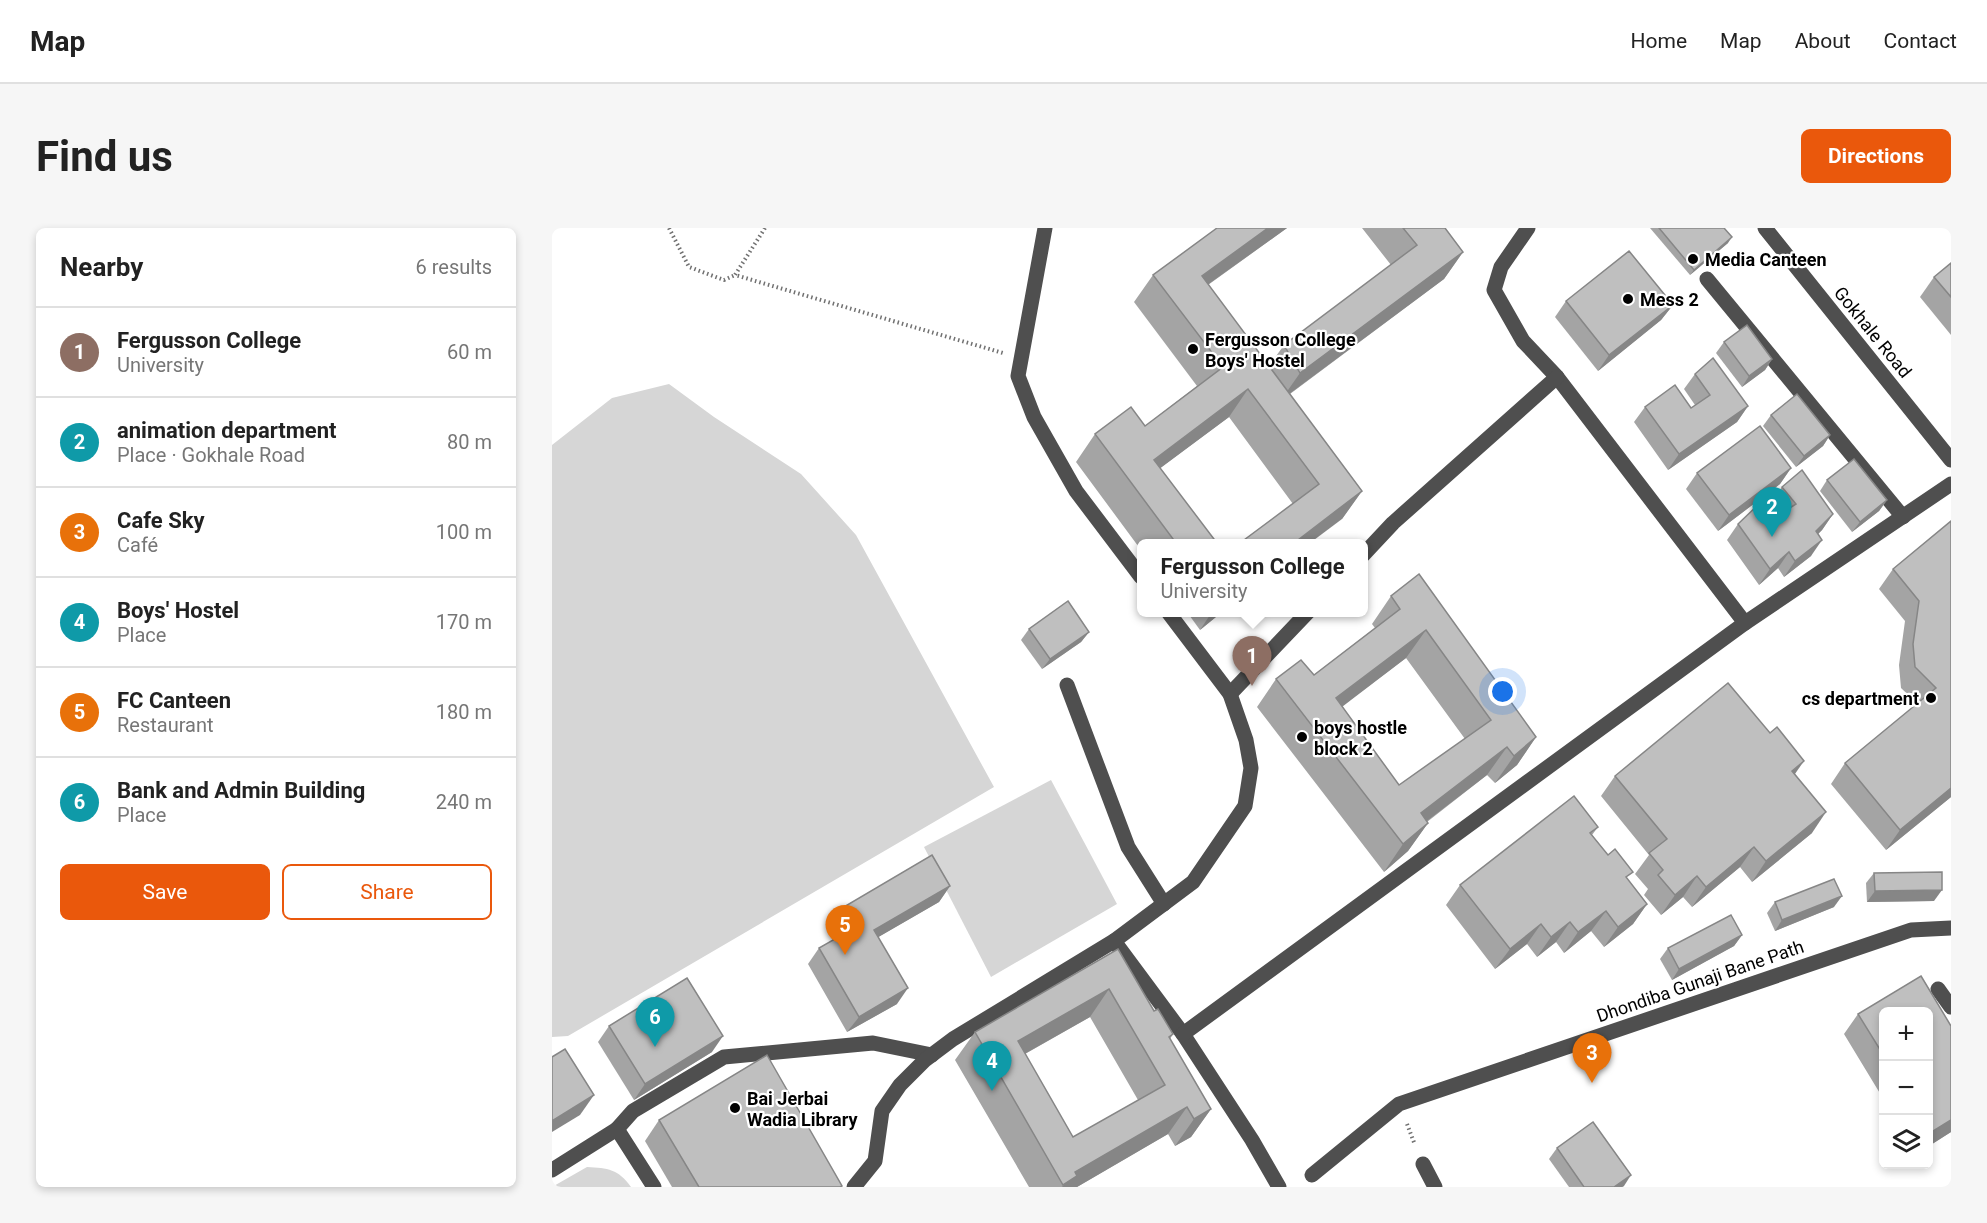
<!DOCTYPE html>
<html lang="en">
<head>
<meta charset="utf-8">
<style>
  :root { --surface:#fff; --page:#f6f6f6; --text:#222; --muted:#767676; --line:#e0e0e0; --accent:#ea580c }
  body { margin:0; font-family:Roboto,sans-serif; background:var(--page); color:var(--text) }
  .controls { position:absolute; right:18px; bottom:18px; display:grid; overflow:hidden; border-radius:9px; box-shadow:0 3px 9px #0003 }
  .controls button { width:54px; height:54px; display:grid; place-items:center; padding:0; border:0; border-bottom:2px solid var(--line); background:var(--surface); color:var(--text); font:30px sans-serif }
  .you { position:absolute; left:951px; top:464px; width:21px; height:21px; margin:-15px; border:4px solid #fff; border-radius:50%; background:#1a73e8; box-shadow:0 0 0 9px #1a73e833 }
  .badge { display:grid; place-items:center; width:39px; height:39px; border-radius:50%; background:var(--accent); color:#fff; font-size:20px; font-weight:700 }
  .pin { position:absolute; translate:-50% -50px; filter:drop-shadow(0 2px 3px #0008) }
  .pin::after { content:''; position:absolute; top:32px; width:21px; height:18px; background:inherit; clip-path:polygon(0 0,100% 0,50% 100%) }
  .popup { position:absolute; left:585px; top:311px; width:231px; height:78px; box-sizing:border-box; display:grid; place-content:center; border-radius:9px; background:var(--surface); filter:drop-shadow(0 2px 4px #0005); font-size:20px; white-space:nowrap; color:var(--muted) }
  .popup b { font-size:22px; color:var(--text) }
  .popup::after { content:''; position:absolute; left:50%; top:100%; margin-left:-12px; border:12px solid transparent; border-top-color:var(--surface) }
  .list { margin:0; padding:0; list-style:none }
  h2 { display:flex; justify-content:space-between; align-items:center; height:78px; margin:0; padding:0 24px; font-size:26px }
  h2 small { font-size:20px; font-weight:400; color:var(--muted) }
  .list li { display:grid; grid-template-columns:39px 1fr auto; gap:18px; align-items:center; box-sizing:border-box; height:90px; padding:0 24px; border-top:2px solid var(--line) }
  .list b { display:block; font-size:22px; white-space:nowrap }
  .list p { margin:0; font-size:20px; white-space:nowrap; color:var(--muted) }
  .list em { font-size:20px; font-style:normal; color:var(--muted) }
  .actions { display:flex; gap:12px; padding:18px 24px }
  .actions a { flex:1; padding:14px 0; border:2px solid var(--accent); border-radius:9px; text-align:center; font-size:21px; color:var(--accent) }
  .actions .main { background:var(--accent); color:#fff }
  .icon { flex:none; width:33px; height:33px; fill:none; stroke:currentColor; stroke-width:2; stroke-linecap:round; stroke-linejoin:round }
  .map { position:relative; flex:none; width:1399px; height:959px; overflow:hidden; border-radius:9px }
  header { display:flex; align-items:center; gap:36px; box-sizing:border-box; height:84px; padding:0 30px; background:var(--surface); border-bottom:2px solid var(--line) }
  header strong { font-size:28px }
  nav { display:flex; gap:33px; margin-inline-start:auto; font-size:21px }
  .intro { display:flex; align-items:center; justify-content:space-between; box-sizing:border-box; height:144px; padding:0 36px }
  h1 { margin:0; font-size:42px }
  .button { padding:15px 27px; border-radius:9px; background:var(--accent); color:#fff; font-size:21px; font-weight:700 }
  main { display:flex; gap:36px; padding:0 36px }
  aside { flex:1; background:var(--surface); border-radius:9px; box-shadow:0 3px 9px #0003 }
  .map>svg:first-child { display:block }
</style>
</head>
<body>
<header>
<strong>Map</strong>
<nav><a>Home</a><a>Map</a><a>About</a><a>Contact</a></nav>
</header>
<div class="intro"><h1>Find us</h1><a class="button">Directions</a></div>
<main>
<aside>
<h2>Nearby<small>6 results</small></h2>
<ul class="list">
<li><span class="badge" style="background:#8d6e63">1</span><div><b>Fergusson College</b><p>University</p></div><em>60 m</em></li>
<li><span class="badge" style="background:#0f9aa8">2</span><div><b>animation department</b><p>Place · Gokhale Road</p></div><em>80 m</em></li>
<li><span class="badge" style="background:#e8710a">3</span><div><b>Cafe Sky</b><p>Café</p></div><em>100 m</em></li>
<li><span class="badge" style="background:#0f9aa8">4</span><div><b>Boys' Hostel</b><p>Place</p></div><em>170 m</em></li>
<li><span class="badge" style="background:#e8710a">5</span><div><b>FC Canteen</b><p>Restaurant</p></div><em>180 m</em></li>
<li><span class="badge" style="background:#0f9aa8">6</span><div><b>Bank and Admin Building</b><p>Place</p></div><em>240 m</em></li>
</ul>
<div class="actions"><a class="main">Save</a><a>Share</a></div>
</aside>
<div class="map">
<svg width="1399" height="959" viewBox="0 0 1399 959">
  <rect width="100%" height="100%" fill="#fff"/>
  <g fill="#d6d6d6">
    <polygon points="117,156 162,189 249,246 304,307 442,559 16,808 0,809 0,217 60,170"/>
    <polygon points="499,552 565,676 439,749 372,619"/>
    <path d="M 35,939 C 56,940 66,941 79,959 L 0,959 Z"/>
  </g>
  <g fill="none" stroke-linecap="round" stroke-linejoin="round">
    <g stroke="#717171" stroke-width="4" stroke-dasharray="1.5 3" stroke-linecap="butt">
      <polyline points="117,0 137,39 172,52 183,47"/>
      <polyline points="213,0 183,47 451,125"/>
      <polyline points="855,896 863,917"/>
    </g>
    <g stroke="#4f4f4f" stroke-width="15">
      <polyline points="493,0 466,148 482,189 524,263 589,349"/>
      <polyline points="976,0 949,39 942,62 971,113 1005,149 1193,395"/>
      <polyline points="1213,0 1399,232"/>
      <polyline points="1155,51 1351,289"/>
      <polyline points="811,327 841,295 1005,149"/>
      <polyline points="515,457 576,619 612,676"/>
      <polyline points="678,466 756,384"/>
      <polyline points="562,713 631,806 700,912 727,959"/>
      <polyline points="1386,761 1399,779"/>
      <polyline points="631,806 1193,395 1399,256"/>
      <polyline points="65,901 81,883 172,829 321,815 380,827"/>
      <polyline points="871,936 883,959"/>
      <polyline points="0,942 65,901 102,959"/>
      <polyline points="760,947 847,876 1359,702 1399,700"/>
      <polyline points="302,959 323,933 330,883 348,857 373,832 401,811 562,713 641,654 693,578 699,540 694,512 678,466 616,384"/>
    </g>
  </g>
  <g fill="#a4a4a4" fill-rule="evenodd">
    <polygon points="665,0 735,0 656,57 717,138 732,117 839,37 810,0 893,0 911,24 892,51 738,166 810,263 790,291 741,276 677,189 608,240 665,315 589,315 589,322 524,234 543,206 593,198 645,158 582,74 601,47"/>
    <polygon points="1098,0 1172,0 1176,15 1138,47"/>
    <polygon points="1399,35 1399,107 1368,69 1382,49"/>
    <polygon points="1014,73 1121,77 1109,92 1046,143 1003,89"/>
    <polygon points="1172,114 1220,131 1213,142 1190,159 1164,125"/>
    <polygon points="1143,146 1196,178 1185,194 1116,242 1082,194 1093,179 1139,180 1143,177 1132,161"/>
    <polygon points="1219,187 1278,207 1271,218 1244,239 1211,198"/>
    <polygon points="1239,240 1228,256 1166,303 1134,261 1145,245"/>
    <polygon points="1275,252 1335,272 1327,283 1300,304 1268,263"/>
    <polygon points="1230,259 1281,286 1270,302 1266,306 1259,328 1232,349 1226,340 1207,357 1175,312 1186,296 1221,291 1228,286 1218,275"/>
    <polygon points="1399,293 1399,569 1334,622 1279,556 1293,535 1366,476 1349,460 1347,437 1353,393 1327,361 1341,341"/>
    <path d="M 839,368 L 984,509 L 965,537 L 943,555 L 935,547 L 875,594 L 876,595 L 856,623 L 832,644 L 705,479 L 724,451 L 762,447 L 823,400 L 820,396 ZM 854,430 L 913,511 L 847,557 L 790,478 Z"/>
    <polygon points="635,384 670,384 648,402"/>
    <polygon points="477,401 537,404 529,414 490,441 469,412"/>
    <polygon points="1243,546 1260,605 1200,654 1188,639 1140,679 1131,669 1109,687 1092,667 1096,661 1083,646 1097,627 1049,568 1063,548"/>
    <polygon points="1046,599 1040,607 1095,676 1081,696 1052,719 1039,703 1012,725 1004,714 985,729 975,716 943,741 894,677 908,657"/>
    <polygon points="1322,645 1382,673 1315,674 1314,655"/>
    <polygon points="398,658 387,674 326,709 345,776 295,804 256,736 267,720 281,712 274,698 285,683"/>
    <polygon points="1223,674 1282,679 1223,703 1215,685"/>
    <polygon points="1190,707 1182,718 1120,752 1108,731 1116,720"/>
    <path d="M 566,721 L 602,783 L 621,806 L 618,811 L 659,881 L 639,909 L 623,918 L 616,906 L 525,959 L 477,959 L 403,832 L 423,804 ZM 538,789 L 586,872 L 521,909 L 473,826 Z"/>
    <polygon points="1369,748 1399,798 1399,904 1377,918 1377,783 1332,783 1332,872 1292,806 1306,786"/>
    <polygon points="57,798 160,824 82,872 46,814"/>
    <polygon points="107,892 290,958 289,959 120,959 93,913"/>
    <polygon points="1005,920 1072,958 1070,959 1017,959 997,931"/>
  </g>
  <g fill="#868686">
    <polygon points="716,0 735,0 630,75 650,48"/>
    <polygon points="1180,9 1176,15 1138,47 1142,42"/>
    <polygon points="911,24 892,51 729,172 748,145"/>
    <polygon points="1121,77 1109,92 1046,143 1057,127"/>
    <polygon points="1220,131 1213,142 1190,159 1197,148"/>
    <polygon points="696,161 677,189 583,259 602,232"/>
    <polygon points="1196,178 1185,194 1116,242 1127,226"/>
    <polygon points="1278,207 1271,218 1244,239 1252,228"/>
    <polygon points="1239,240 1228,256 1166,303 1177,287"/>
    <polygon points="810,263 790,291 758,315 742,315"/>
    <polygon points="1335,272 1327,283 1300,304 1308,294"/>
    <polygon points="1281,286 1270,302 1253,319 1264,303"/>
    <polygon points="1270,312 1259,328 1232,349 1243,333"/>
    <polygon points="1237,324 1226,340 1207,357 1218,341"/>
    <polygon points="660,384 670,384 648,402"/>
    <polygon points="874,402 854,430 765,498 784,470"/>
    <polygon points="537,404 529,414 490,441 498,431"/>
    <polygon points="984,509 965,537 943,555 962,528"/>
    <polygon points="955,519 935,547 850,612 869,585"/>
    <polygon points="1252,533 1238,553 1240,543"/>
    <polygon points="1399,560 1399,569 1334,622 1348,602"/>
    <polygon points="1274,584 1260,605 1200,654 1214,633"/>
    <polygon points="876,595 856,623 832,644 851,616"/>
    <polygon points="1202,619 1188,639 1140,679 1154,659"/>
    <polygon points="1145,648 1131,669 1109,687 1123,667"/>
    <polygon points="398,658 387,674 311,718 322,702"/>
    <polygon points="1390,662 1382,673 1315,674 1323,663"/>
    <polygon points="1290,668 1282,679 1223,703 1230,692"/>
    <polygon points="1095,676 1081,696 1052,719 1066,699"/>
    <polygon points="1054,683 1039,703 1012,725 1026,704"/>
    <polygon points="1018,694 1004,714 985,729 999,709"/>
    <polygon points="989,696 975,716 943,741 958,721"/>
    <polygon points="1190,707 1182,718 1120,752 1127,741"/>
    <polygon points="356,760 345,776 295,804 307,789"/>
    <polygon points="557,761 538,789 446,841 466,813"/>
    <polygon points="171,808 160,824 82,872 93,856"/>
    <polygon points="42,867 28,887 0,904 0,893"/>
    <polygon points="635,879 616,906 525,959 510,959 523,944"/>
    <polygon points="659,881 639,909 623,918 642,891"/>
    <polygon points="1399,892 1399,904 1377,918 1377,907 1378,905"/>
    <polygon points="1079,947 1072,958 1070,959 1062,959"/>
  </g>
  <g fill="#bfbfbf" stroke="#868686" stroke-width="1.5" fill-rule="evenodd">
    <polygon points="665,0 716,0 650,48 810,263 742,315 688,315 767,256 696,161 602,232 665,315 624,315 543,206 579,179 593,198 671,139 601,47"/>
    <polygon points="851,0 893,0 911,24 748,145 732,117 865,17"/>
    <polygon points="1107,0 1172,0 1180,9 1142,42"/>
    <polygon points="1077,23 1121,77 1057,127 1014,73"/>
    <polygon points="1399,35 1399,69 1382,49"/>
    <polygon points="1195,97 1220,131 1197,148 1172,114"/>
    <polygon points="1161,130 1196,178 1127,226 1093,179 1123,157 1139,180 1158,167 1143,146"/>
    <polygon points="1245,166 1278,207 1252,228 1219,187"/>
    <polygon points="1208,198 1239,240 1177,287 1145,245"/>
    <polygon points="1302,231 1335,272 1308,294 1275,252"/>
    <polygon points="1250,242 1281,286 1264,303 1270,312 1243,333 1237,324 1218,341 1186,296 1209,274 1221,291 1244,276 1230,259"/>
    <polygon points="1399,293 1399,560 1348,602 1293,535 1384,460 1363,439 1361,416 1367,373 1341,341"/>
    <path d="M 867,346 L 984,509 L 962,528 L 955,519 L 869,585 L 876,595 L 851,616 L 724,451 L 749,432 L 762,447 L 848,381 L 839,368 ZM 874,402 L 939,492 L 847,557 L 784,470 Z"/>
    <polygon points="516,373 537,404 498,431 477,401"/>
    <polygon points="1176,455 1218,505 1225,499 1252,533 1240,543 1274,584 1214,633 1202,619 1154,659 1145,648 1123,667 1106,647 1111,642 1097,625 1115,611 1063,548"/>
    <polygon points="1022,568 1046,599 1038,605 1056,627 1063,621 1081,644 1074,649 1095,676 1066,699 1054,683 1026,704 1018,694 999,709 989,696 958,721 908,657"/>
    <polygon points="380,627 398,658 322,702 356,760 307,789 267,720 297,703 285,683"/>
    <polygon points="1390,644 1390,662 1323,663 1322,645"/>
    <polygon points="1282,651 1290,668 1230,692 1223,674"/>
    <polygon points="1179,687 1190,707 1127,741 1116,720"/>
    <path d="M 566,721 L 602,783 L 606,781 L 621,806 L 617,809 L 659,881 L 642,891 L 635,879 L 523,944 L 525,948 L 511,957 L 423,804 ZM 557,761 L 613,857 L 521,909 L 466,813 Z"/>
    <polygon points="1369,748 1399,798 1399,892 1378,905 1377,902 1377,783 1332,783 1332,828 1306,786"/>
    <polygon points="135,750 171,808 93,856 57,798"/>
    <polygon points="13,821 42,867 0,893 0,829"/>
    <polygon points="215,827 290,958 288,959 147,959 107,892"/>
    <polygon points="1041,894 1079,947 1062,959 1032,959 1005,920"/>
  </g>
  <g fill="#000" stroke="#fff" stroke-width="2">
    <circle cx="1141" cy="31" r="6"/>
    <circle cx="1076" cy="71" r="6"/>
    <circle cx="641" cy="121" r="6"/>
    <circle cx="1379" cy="470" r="6"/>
    <circle cx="750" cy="509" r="6"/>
    <circle cx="183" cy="880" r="6"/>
  </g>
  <g text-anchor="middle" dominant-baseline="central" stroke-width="4.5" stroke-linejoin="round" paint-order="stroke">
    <g font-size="18" font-weight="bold" fill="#000" stroke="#fff" text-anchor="start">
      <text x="1153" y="31">Media Canteen</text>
      <text x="1088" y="71">Mess 2</text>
      <text x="653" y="111">Fergusson College<tspan x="653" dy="21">Boys' Hostel</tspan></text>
      <text x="1367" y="470" text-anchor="end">cs department</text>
      <text x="762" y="499">boys hostle<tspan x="762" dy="21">block 2</tspan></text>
      <text x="195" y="870">Bai Jerbai<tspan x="195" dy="21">Wadia Library</tspan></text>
    </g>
    <g font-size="18" fill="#000" stroke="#fff">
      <text transform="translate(1321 104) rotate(51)">Gokhale Road</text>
      <text transform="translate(1148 753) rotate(-19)">Dhondiba Gunaji Bane Path</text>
    </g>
  </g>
</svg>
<div class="controls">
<button>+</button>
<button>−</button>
<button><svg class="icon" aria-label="layers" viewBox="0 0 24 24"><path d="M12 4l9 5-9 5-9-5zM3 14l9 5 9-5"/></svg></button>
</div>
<div class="you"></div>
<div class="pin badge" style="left:700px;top:458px;background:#8d6e63">1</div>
<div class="popup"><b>Fergusson College</b>University</div>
<div class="pin badge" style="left:1220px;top:309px;background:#0f9aa8">2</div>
<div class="pin badge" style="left:1040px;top:855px;background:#e8710a">3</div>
<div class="pin badge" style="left:440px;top:863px;background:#0f9aa8">4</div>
<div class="pin badge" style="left:293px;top:727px;background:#e8710a">5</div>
<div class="pin badge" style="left:103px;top:819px;background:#0f9aa8">6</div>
</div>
</main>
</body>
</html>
